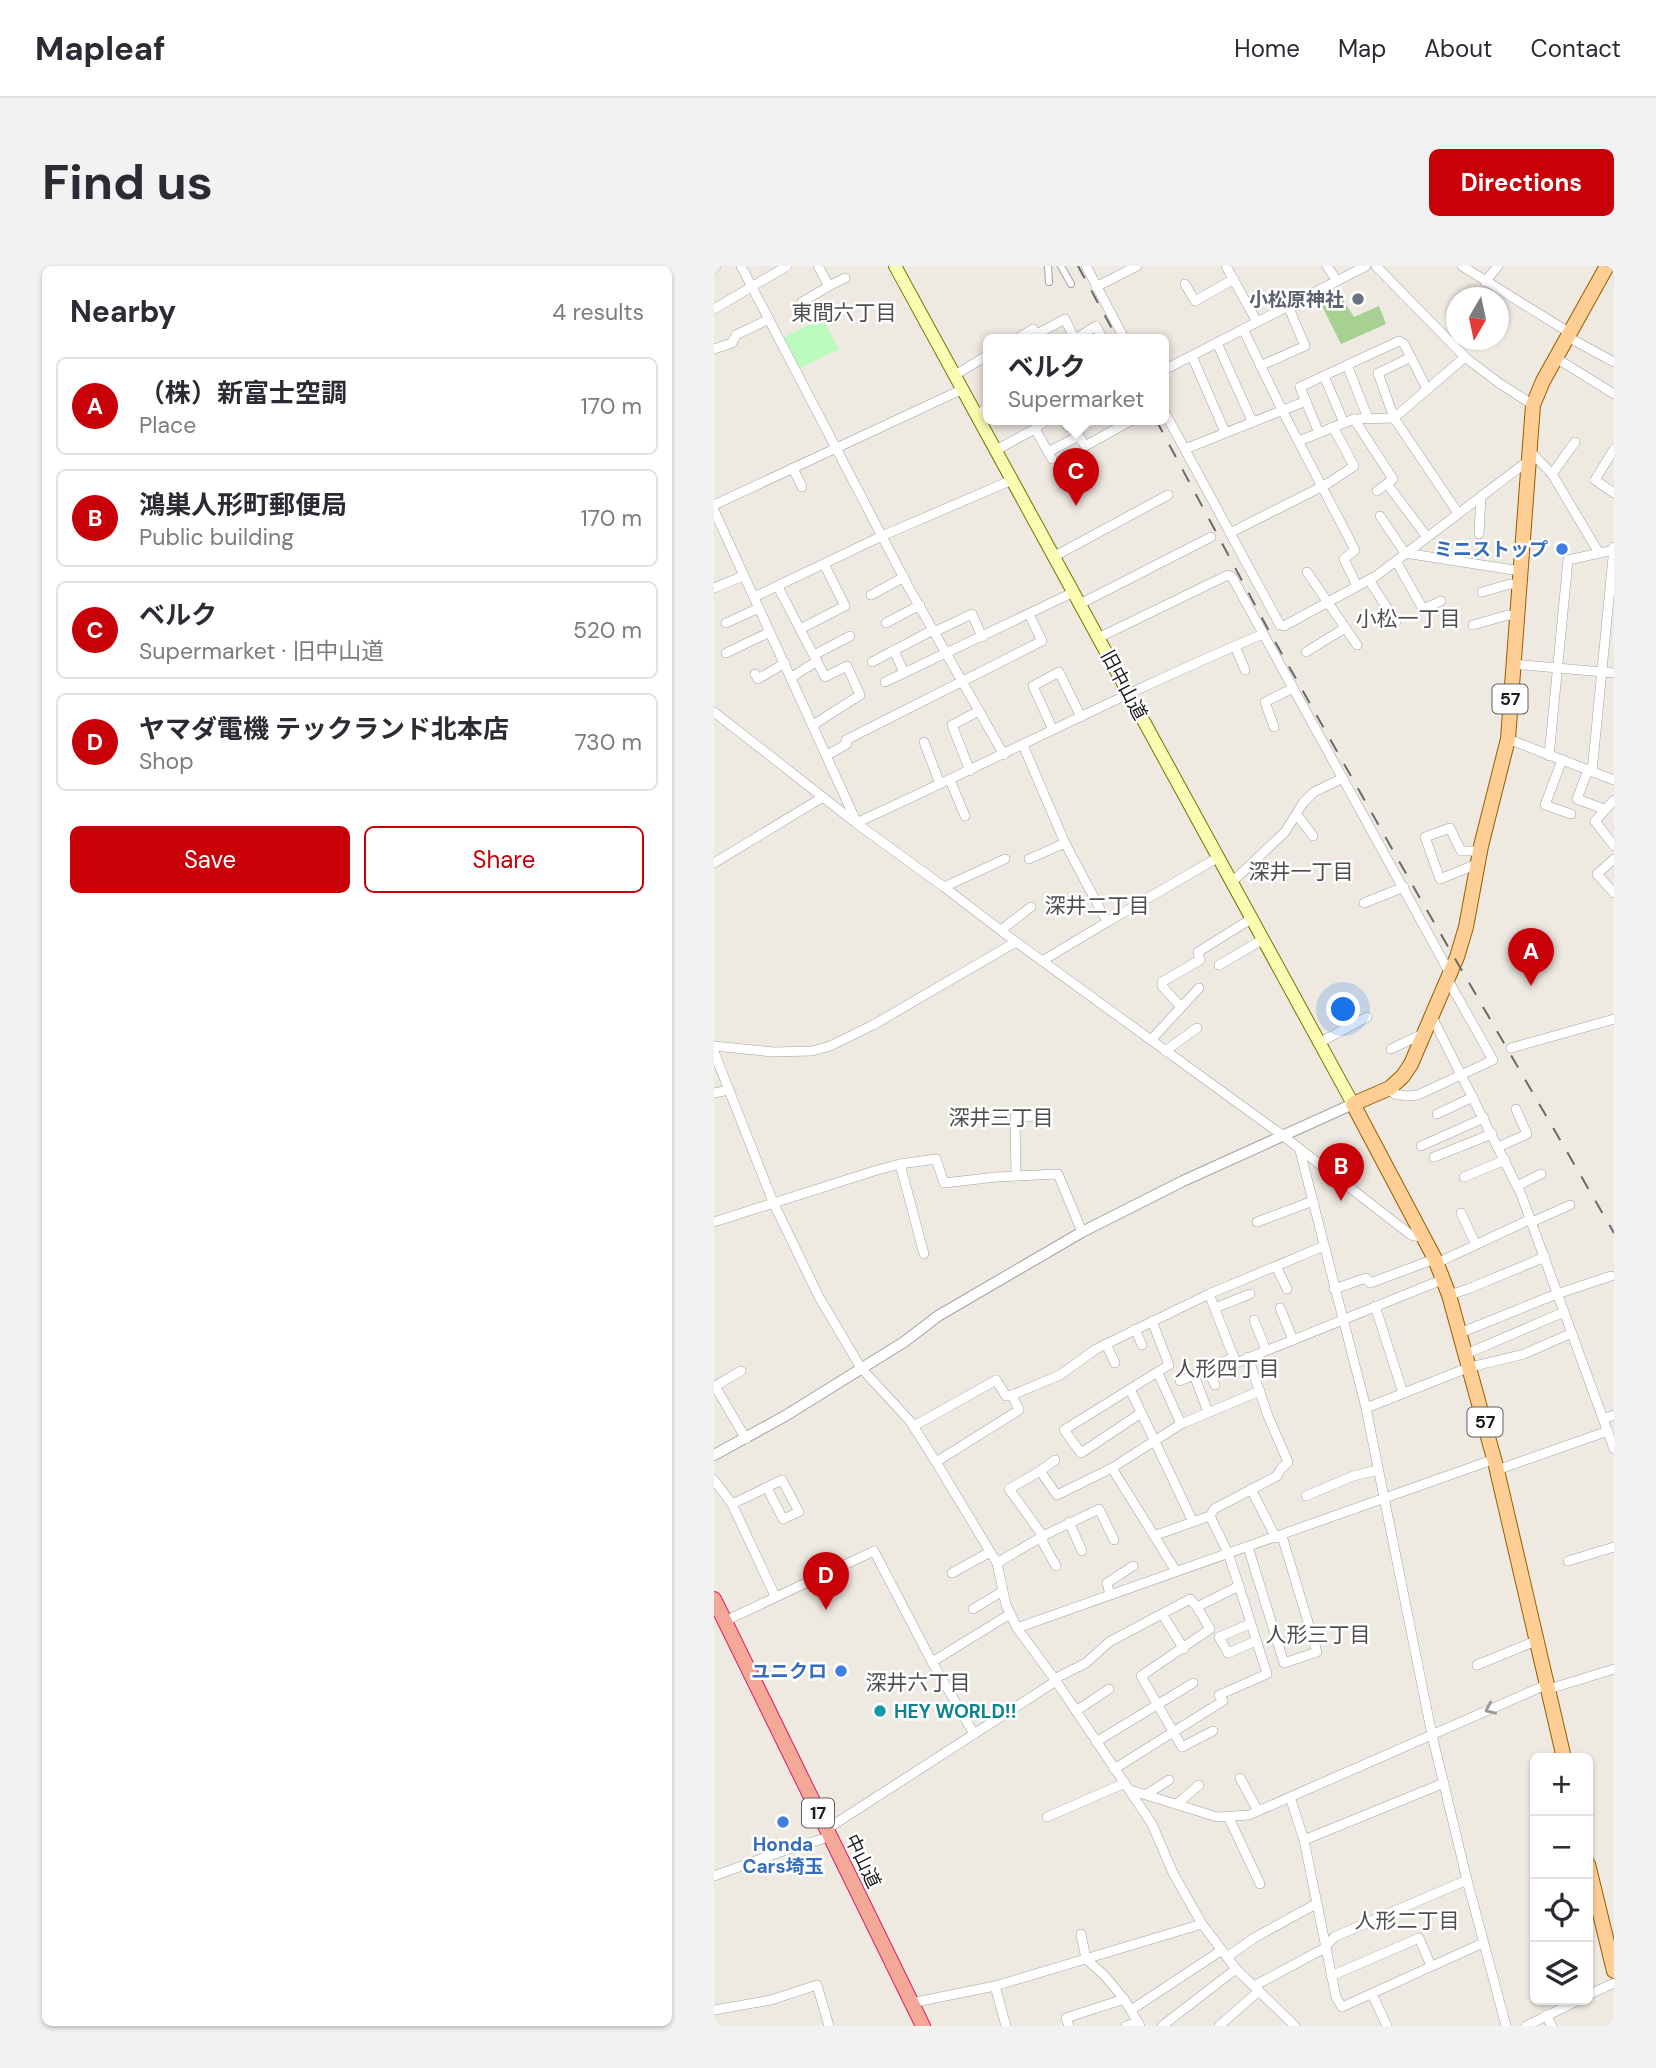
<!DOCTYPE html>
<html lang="en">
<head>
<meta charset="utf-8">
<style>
  :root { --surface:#fff; --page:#f2f2f3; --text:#2b2b33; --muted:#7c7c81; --line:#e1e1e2; --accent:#c80007 }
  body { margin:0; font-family:"DM Sans","Noto Sans JP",sans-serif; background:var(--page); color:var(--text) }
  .controls { position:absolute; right:21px; bottom:21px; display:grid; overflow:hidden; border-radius:10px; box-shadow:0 2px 5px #0004 }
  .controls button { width:63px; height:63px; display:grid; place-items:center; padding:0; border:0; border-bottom:2px solid var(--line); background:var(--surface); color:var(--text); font:35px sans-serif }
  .compass { position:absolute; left:732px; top:21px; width:63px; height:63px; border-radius:50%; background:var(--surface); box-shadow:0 2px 5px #0004; rotate:189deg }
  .you { position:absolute; left:630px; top:744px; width:24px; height:24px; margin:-18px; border:5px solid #fff; border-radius:50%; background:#1a73e8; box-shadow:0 0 0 10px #1a73e833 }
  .badge { display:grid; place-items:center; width:46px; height:46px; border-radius:50%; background:var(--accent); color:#fff; font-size:23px; font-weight:700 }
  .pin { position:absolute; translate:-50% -58px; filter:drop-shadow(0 2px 4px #0008) }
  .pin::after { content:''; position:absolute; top:37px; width:24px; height:21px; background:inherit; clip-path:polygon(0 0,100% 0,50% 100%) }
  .popup { position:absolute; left:269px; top:68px; width:186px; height:91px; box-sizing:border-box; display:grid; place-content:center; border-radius:10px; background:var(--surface); filter:drop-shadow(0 2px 5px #0005); font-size:23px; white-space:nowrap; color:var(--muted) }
  .popup b { font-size:26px; color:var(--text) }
  .popup::after { content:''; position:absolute; left:50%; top:100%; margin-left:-14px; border:14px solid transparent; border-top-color:var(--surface) }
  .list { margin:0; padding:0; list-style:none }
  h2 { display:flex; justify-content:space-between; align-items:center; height:91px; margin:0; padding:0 28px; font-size:30px }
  h2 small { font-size:23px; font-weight:400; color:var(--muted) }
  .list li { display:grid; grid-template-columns:46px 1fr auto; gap:21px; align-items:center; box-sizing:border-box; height:98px; margin:0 14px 14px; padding:0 14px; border:2px solid var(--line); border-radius:10px }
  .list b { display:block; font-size:26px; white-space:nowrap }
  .list p { margin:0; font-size:23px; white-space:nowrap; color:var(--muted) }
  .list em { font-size:23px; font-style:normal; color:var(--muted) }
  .actions { display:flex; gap:14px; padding:21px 28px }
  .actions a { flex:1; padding:16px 0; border:2px solid var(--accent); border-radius:10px; text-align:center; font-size:24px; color:var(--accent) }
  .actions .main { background:var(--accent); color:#fff }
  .icon { flex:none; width:38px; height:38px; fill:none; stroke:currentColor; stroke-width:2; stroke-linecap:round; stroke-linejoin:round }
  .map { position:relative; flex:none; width:900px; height:1760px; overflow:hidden; border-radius:10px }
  header { display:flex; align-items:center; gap:42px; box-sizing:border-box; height:98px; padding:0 35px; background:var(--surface); border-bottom:2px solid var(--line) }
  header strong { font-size:33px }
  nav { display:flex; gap:38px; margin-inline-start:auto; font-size:24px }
  .intro { display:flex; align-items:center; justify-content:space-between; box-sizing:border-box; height:168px; padding:0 42px }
  h1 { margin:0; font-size:49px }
  .button { padding:18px 32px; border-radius:10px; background:var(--accent); color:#fff; font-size:24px; font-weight:700 }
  main { display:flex; gap:42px; padding:0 42px }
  aside { flex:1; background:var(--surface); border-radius:10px; box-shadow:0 2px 5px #0004 }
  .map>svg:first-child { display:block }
</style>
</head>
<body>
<header>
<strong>Mapleaf</strong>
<nav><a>Home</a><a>Map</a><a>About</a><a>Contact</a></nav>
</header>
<div class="intro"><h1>Find us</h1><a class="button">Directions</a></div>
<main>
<aside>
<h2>Nearby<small>4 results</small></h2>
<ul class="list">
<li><span class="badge">A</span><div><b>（株）新富士空調</b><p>Place</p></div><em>170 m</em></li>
<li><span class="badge">B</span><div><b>鴻巣人形町郵便局</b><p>Public building</p></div><em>170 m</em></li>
<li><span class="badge">C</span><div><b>ベルク</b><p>Supermarket · 旧中山道</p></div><em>520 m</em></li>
<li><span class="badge">D</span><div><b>ヤマダ電機 テックランド北本店</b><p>Shop</p></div><em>730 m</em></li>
</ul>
<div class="actions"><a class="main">Save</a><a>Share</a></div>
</aside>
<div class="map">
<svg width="900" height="1760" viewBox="0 0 900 1760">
  <rect width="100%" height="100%" fill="#eee9e1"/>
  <polygon fill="#a7d093" points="622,23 640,51 665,40 672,58 627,78 604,32"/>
  <polygon fill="#bafcbd" points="108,52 125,83 84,103 69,72"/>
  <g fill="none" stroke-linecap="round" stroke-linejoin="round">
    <defs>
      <g id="pedestrian">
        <polyline points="334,0 335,16"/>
        <polyline points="347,0 357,18"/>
      </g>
      <g id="minor">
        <polyline points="27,0 195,322 290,489"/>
        <polyline points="372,0 411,74"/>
        <polyline points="512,0 543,56"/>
        <polyline points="613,0 623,15"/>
        <polyline points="662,0 752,92 785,117 819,139"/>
        <polyline points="748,0 856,67"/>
        <polyline points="0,2 2,0"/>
        <polyline points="771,16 784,0"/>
        <polyline points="471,18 481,35 520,13"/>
        <polyline points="115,20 131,12"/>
        <polyline points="382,21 423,0"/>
        <polyline points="88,36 115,20 104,0"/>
        <polyline points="0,43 73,0"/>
        <polyline points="529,63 568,144 641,284 630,293 643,320"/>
        <polyline points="854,71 900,96"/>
        <polyline points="361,73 382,60 389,74"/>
        <polyline points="301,74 319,63 323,68"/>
        <polyline points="326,74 323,68 351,53 361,74"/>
        <polyline points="503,77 538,155"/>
        <polyline points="0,83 18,77 22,69 53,54"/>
        <polyline points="478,90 511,166"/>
        <polyline points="697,91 664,107 680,152 744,247"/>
        <polyline points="842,92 900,128"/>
        <polyline points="633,99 654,152"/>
        <polyline points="546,100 591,80 574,40"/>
        <polyline points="450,104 652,0"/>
        <polyline points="241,109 274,89"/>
        <polyline points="610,110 630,157"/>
        <polyline points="450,145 566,359 570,360 662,310 814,195"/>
        <polyline points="262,149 274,142"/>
        <polyline points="640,153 679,213 663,225"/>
        <polyline points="349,154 354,161"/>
        <polyline points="321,163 338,193"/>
        <polyline points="605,167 586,121 685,75 690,78 713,123"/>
        <polyline points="585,175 640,153 680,152 751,91"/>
        <polyline points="471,183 592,135"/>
        <polyline points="900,183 881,214 900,227"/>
        <polyline points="282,184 321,163 332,154"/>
        <polyline points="816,185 838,208 885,287"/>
        <polyline points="334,186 365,170 371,180 418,154"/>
        <polyline points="79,202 88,221"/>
        <polyline points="838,208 861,176"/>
        <polyline points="674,219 713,271"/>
        <polyline points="0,239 249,123"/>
        <polyline points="0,244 142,555"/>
        <polyline points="666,250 691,287 806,305"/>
        <polyline points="516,267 613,218 640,200 619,161"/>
        <polyline points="765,268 767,230"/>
        <polyline points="341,290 454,229"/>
        <polyline points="682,295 709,343 727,335"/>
        <polyline points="593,306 643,379"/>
        <polyline points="655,314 682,356"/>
        <polyline points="64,321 111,411 133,400 146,429 99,459"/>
        <polyline points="0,322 29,310"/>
        <polyline points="768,326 796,318 805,319"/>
        <polyline points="157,329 190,311"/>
        <polyline points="40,331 168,270 298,214"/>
        <polyline points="366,338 497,271"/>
        <polyline points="12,357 45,342"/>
        <polyline points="172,357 206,339"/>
        <polyline points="759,359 794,349 803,350"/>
        <polyline points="86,363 131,340 110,298"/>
        <polyline points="220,366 258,348 268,371"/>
        <polyline points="384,372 514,309 518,311 733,702 737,706"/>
        <polyline points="521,380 531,404"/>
        <polyline points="180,384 190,407"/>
        <polyline points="592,386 631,362"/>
        <polyline points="12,387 56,366"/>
        <polyline points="100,389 136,370"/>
        <polyline points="158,396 219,364"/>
        <polyline points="798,398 900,407"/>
        <polyline points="41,408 44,413 71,397"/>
        <polyline points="78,411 103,395"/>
        <polyline points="171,416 360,326"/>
        <polyline points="0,446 142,557 230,621 302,676 568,869 697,969 711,972"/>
        <polyline points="560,461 551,436 579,422"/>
        <polyline points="339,464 319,420 345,406 367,451"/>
        <polyline points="794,473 900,514"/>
        <polyline points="210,476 226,518"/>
        <polyline points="309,479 351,577 393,656 328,695"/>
        <polyline points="113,489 133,478 132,474 328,375 315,348"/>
        <polyline points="835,490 854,294 900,284"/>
        <polyline points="848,494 831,539 857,548"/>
        <polyline points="874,504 863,533 890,543"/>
        <polyline points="256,505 238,459 265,445"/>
        <polyline points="878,506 900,281"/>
        <polyline points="236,514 251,550"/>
        <polyline points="900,534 881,555 900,580"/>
        <polyline points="583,549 599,570"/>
        <path d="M 142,557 C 278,495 411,426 549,368"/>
        <polyline points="315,593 351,577"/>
        <polyline points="900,593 883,608 900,627"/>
        <polyline points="0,597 109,531"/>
        <polyline points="763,598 726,613 711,571 736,562 747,585 766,585"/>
        <polyline points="517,617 571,566 589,537 600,526 629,512"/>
        <polyline points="230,621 291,593"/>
        <polyline points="650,637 690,621"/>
        <polyline points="393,656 503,592"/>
        <polyline points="287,664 317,641"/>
        <polyline points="505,699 548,674"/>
        <polyline points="466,740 448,720 448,716 486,694 484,686 537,653"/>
        <polyline points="718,751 807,928 900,1183"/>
        <polyline points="437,774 485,722"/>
        <polyline points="605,777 653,751"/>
        <polyline points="0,780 59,786 98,785 116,780 159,759 302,676"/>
        <polyline points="797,782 900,753"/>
        <polyline points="677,783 706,769 710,771"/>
        <polyline points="451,785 483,762"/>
        <polyline points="0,786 59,936 105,1031 147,1102 196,1155 222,1196 283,1297 292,1339 303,1362 342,1415 438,1558 459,1607 488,1658 522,1703 581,1760"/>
        <polyline points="676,822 680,828 693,830 704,829 779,794 734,714"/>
        <polyline points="0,827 15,824"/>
        <polyline points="723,848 759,831"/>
        <polyline points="707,880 770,852"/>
        <polyline points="784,881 813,868 802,843"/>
        <polyline points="586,885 652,1142 718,1469 753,1614 792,1760"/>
        <polyline points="720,891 778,868"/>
        <polyline points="186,898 210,988"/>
        <polyline points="302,910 301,851 325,850"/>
        <polyline points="750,911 791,894"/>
        <polyline points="803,920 827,908"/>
        <polyline points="747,947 762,979"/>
        <polyline points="0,956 160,905 186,898 222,893 230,917 282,911 344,908 368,966"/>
        <polyline points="543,956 599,935"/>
        <polyline points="818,956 856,939"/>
        <polyline points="723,997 817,953"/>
        <polyline points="562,1000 573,1023"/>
        <polyline points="620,1023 652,1012 656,1017 721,993"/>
        <polyline points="495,1028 522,1097 730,1013"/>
        <polyline points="735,1029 754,1023 831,991"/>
        <polyline points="661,1040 689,1127"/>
        <polyline points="501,1042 536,1028"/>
        <polyline points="566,1042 579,1074"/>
        <polyline points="540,1054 552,1084"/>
        <polyline points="421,1063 428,1079"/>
        <polyline points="746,1067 840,1029 897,1010"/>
        <polyline points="392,1078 401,1097"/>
        <polyline points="752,1088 850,1046"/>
        <polyline points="493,1103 501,1119"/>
        <polyline points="27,1105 1,1120 32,1173"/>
        <polyline points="444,1107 467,1158"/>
        <polyline points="480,1109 494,1146"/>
        <polyline points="466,1115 520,1091"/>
        <polyline points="416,1123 455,1099 438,1055"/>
        <polyline points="652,1142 756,1101 810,1088 858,1067"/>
        <polyline points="427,1147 367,1187 350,1164 416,1123 479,1256"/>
        <polyline points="889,1153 900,1149"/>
        <polyline points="200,1160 282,1114 292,1130 298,1129"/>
        <polyline points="222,1196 305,1144 298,1129 346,1109 382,1083 495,1028 610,980"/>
        <polyline points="398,1202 467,1158 546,1125"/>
        <polyline points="783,1204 894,1165"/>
        <polyline points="326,1205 341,1194"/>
        <polyline points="0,1214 18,1238 61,1330"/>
        <polyline points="537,1223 562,1272"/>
        <polyline points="592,1230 639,1210 664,1204"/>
        <polyline points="18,1238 68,1214 85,1246 69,1253 53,1222"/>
        <polyline points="496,1250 514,1287 525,1320 483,1341 496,1363 427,1410 468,1481 499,1465"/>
        <polyline points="355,1256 368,1285"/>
        <polyline points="442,1269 496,1250 500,1243 563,1210 566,1204 574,1196 554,1150 534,1091"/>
        <polyline points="534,1281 570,1397 603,1386 568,1270"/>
        <polyline points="854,1295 900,1281"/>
        <polyline points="283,1297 329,1270 385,1243 400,1274"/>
        <polyline points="342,1300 329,1277 329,1270 295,1223 326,1205 343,1229 398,1202 462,1305"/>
        <polyline points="238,1307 276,1286"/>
        <polyline points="396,1329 393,1317 419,1300"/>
        <polyline points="259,1343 289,1325"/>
        <polyline points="448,1348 470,1383"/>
        <polyline points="11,1355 160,1285 218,1396 260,1468"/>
        <polyline points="536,1358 505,1371 514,1387 542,1375"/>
        <polyline points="303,1362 781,1193"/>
        <polyline points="218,1396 296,1348"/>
        <polyline points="763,1399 824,1374"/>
        <polyline points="340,1413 372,1397 395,1376 476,1333 483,1341"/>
        <polyline points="835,1423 900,1403"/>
        <polyline points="362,1445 395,1423"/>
        <polyline points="382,1476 479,1417"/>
        <polyline points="400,1503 509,1435 505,1429 553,1408 525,1320"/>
        <polyline points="526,1512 544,1545"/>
        <polyline points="416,1524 503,1551 535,1549 834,1418"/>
        <polyline points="433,1528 455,1514"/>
        <polyline points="576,1531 590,1574 622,1731 628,1741 769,1677"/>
        <polyline points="463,1538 485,1519"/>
        <polyline points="514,1550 546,1618"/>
        <polyline points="333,1551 411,1517"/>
        <polyline points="113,1563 342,1415"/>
        <polyline points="590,1574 730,1517"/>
        <polyline points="0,1610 63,1587 108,1573"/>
        <polyline points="367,1668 372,1693 391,1710 410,1733 426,1760"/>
        <polyline points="513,1691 540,1672 602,1638"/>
        <polyline points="617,1710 705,1672 717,1700"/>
        <polyline points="281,1720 292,1760"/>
        <polyline points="540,1720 611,1682 620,1671 753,1614"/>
        <polyline points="658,1728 673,1760"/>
        <polyline points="874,1729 900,1717"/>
        <polyline points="197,1737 281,1720 488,1658"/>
        <polyline points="0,1744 57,1734 103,1719 115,1760"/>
        <polyline points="417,1744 508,1684"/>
        <polyline points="832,1749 838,1760"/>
        <polyline points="355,1760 352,1752 410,1733"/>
        <polyline points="412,1760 424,1756"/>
        <polyline points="448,1760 522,1703"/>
        <polyline points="505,1760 545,1725"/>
        <polyline points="812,1760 865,1734"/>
      </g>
      <polyline id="tertiary" points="0,1189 71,1150 190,1076 224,1050 368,966 469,915 639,838"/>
      <polyline id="secondary" points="181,0 639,838"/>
      <g id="primary">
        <polyline points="850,1492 782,1200 735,1029 721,993 639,838 676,822 689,810 697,798 743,691 752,661 767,580 794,473 819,139 829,115 893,0"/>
        <polyline points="874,1598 900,1705"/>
      </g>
      <polyline id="trunk" points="0,1333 209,1760"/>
    </defs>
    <use href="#pedestrian" stroke="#a3a3a3" stroke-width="8"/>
    <use href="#minor" stroke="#a3a3a3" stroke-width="10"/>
    <use href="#tertiary" stroke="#a3a3a3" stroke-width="12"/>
    <use href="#secondary" stroke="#6e7600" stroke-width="14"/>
    <use href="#primary" stroke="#945e00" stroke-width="16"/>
    <use href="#trunk" stroke="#df1b65" stroke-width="16"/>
    <use href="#pedestrian" stroke="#fff" stroke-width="6"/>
    <use href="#minor" stroke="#fff" stroke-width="9"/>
    <use href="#tertiary" stroke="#fff" stroke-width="10"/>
    <use href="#secondary" stroke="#fbfcb1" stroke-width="12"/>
    <use href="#primary" stroke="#ffce95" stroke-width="14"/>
    <use href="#trunk" stroke="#f4a998" stroke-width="14"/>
    <g stroke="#6a6a6a" stroke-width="2" stroke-dasharray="14 14" stroke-linecap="butt">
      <polyline points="364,0 404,74"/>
      <polyline points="442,154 555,365 703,627 900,967"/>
    </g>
  </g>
  <defs><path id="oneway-chevron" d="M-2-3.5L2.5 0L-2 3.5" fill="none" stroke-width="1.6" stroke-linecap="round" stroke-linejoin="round" transform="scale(1.75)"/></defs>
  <use stroke="#999" href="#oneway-chevron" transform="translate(776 1443) rotate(156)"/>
  <circle fill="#6b7280" stroke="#fff" stroke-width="2.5" cx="644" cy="33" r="7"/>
  <g fill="#3f7fe0" stroke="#fff" stroke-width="2.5">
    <circle cx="848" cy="283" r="7"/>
    <circle cx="127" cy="1405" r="7"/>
    <circle cx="69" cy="1556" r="7"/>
  </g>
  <circle fill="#0f9aa8" stroke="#fff" stroke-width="2.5" cx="166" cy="1445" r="7"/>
  <g text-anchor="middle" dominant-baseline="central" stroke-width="5" stroke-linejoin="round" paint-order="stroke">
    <g fill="#fff" stroke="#606060" stroke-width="2">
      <rect x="778.5" y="418.5" width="35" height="29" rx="5"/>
      <rect x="753.5" y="1141.5" width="35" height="29" rx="5"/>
      <rect x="88" y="1532.5" width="32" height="29" rx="5"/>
    </g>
    <g font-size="18" font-weight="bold" fill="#1c1c1c">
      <text x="796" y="433">57</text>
      <text x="771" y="1156">57</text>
      <text x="104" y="1547">17</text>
    </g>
    <g font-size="19" font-weight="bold" fill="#5b616d" stroke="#fff" text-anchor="end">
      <text x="630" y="33">小松原神社</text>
    </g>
    <g font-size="19" font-weight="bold" fill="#366cbe" stroke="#fff" text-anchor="end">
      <text x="834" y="283">ミニストップ</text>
      <text x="113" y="1405">ユニクロ</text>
      <text x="69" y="1578" text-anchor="middle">Honda<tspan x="69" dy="22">Cars埼玉</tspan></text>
    </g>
    <g font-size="19" fill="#1c1c1c" stroke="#fff">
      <text transform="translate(410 419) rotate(62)">旧中山道</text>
      <text transform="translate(149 1595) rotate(64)">中山道</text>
    </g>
    <g font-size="19" font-weight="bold" fill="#0d838f" stroke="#fff" text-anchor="start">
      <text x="180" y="1445">HEY WORLD!!</text>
    </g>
    <g font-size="21" fill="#4f4f4f" stroke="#fff">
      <text x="130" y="47">東間六丁目</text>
      <text x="694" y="353">小松一丁目</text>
      <text x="587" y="606">深井一丁目</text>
      <text x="383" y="640">深井二丁目</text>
      <text x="287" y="852">深井三丁目</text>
      <text x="513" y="1103">人形四丁目</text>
      <text x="604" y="1369">人形三丁目</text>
      <text x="204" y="1417">深井六丁目</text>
      <text x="693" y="1655">人形二丁目</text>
    </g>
  </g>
</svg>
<div class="controls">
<button>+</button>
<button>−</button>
<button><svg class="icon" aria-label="locate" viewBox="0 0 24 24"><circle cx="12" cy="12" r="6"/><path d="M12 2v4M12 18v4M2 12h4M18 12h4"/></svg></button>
<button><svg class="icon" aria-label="layers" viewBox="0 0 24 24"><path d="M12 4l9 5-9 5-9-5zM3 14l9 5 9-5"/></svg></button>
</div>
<svg class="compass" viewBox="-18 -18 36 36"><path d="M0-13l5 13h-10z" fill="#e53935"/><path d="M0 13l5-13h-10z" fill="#7c7c81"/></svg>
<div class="you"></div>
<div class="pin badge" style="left:817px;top:720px">A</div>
<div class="pin badge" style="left:627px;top:935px">B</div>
<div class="pin badge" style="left:362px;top:240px">C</div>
<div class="popup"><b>ベルク</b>Supermarket</div>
<div class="pin badge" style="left:112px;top:1344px">D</div>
</div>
</main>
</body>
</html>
